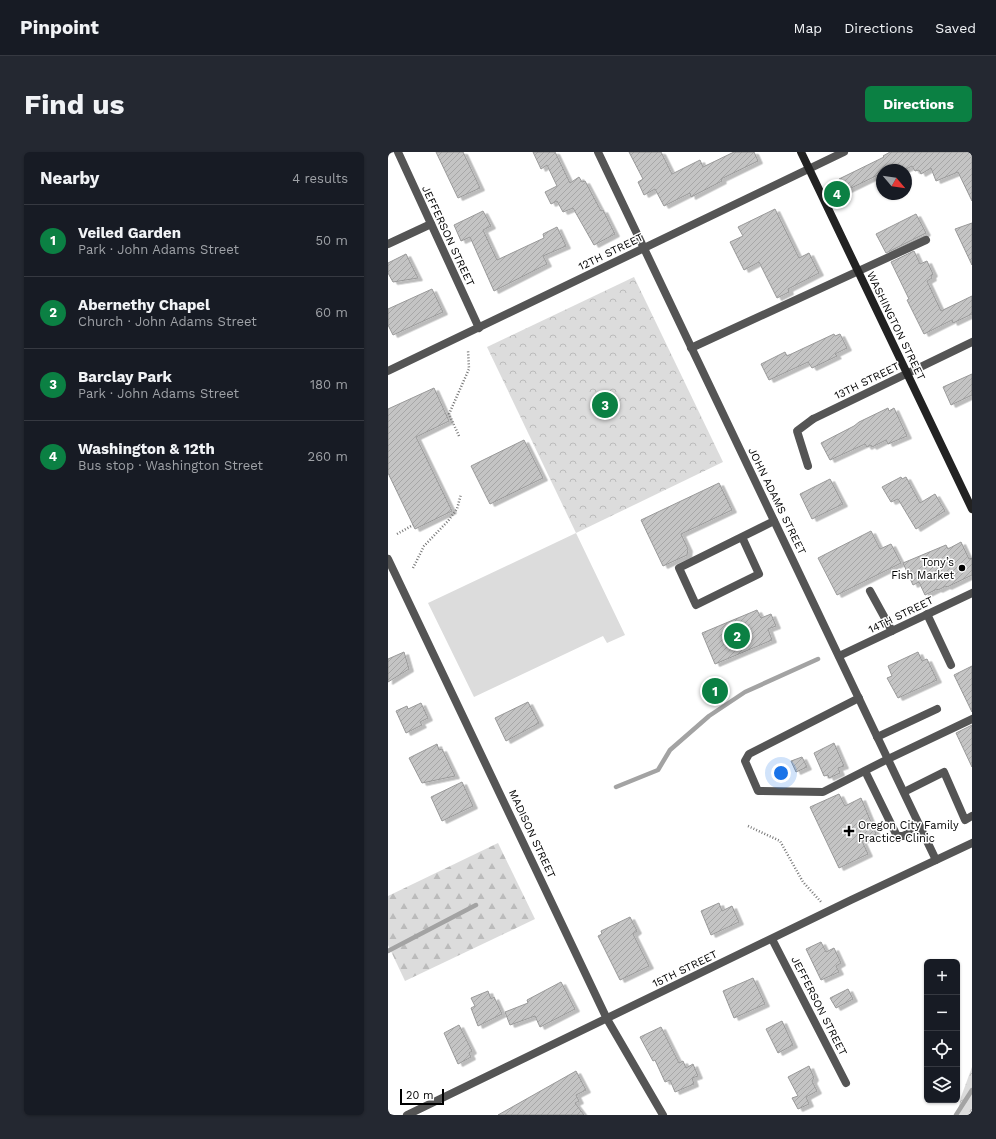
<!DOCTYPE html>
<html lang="en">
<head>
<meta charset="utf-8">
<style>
  :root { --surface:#171b24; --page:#242831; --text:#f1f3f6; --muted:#9ea1a6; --line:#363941; --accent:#0b8043 }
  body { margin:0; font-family:"Work Sans",sans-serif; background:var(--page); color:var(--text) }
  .controls { position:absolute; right:12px; bottom:12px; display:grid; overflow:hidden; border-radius:6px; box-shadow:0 1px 3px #0004 }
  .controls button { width:36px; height:36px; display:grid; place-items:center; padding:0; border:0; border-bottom:1px solid var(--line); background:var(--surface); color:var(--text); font:20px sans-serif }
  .compass { position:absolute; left:488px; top:12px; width:36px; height:36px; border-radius:50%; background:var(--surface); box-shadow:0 1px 3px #0004; rotate:119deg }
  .scale { position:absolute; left:12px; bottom:10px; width:44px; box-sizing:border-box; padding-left:4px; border:2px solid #000; border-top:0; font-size:11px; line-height:14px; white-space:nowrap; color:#000; -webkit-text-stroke:3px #fff; paint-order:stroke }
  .you { position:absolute; left:393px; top:621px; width:14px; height:14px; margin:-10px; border:3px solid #fff; border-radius:50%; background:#1a73e8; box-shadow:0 0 0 6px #1a73e833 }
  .badge { display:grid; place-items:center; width:26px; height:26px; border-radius:50%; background:var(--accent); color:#fff; font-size:13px; font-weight:700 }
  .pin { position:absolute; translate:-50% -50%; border:2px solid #fff; box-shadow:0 1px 4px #0006 }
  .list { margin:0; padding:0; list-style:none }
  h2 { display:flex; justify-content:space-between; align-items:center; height:52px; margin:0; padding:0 16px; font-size:17px }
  h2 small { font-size:13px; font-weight:400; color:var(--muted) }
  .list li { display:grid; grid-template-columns:26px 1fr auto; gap:12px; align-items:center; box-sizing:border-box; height:72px; padding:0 16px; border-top:1px solid var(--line) }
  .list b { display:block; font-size:15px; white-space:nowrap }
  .list p { margin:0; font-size:13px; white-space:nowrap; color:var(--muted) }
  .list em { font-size:13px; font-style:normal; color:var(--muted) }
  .icon { flex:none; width:22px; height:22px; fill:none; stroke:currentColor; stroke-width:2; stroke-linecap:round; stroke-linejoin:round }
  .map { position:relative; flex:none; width:584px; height:963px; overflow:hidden; border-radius:6px }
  header { display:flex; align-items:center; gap:24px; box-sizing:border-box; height:56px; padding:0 20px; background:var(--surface); border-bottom:1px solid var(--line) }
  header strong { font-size:19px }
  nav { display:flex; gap:22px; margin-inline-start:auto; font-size:14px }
  .intro { display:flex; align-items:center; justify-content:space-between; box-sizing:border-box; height:96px; padding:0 24px }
  h1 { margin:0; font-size:28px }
  .button { padding:10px 18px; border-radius:6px; background:var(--accent); color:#fff; font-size:14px; font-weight:700 }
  main { display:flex; gap:24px; padding:0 24px }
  aside { flex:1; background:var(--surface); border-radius:6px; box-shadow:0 1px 3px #0004 }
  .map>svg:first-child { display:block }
</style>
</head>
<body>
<header>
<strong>Pinpoint</strong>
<nav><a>Map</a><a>Directions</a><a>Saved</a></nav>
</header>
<div class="intro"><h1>Find us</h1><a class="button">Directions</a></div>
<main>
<aside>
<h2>Nearby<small>4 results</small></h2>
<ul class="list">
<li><span class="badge">1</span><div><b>Veiled Garden</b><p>Park · John Adams Street</p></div><em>50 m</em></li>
<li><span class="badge">2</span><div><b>Abernethy Chapel</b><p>Church · John Adams Street</p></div><em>60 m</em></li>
<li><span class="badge">3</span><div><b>Barclay Park</b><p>Park · John Adams Street</p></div><em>180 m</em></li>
<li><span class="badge">4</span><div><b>Washington &amp; 12th</b><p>Bus stop · Washington Street</p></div><em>260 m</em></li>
</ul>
</aside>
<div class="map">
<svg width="584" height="963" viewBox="0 0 584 963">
  <defs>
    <pattern id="forest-firs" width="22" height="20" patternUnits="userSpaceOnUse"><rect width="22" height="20" fill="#dcdcdc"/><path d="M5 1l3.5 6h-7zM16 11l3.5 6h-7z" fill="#bbb"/></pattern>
    <pattern id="park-crowns" width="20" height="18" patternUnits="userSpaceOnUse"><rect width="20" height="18" fill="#dcdcdc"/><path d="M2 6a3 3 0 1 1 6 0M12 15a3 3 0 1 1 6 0" fill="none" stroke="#bbb"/></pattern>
    <pattern id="building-hatch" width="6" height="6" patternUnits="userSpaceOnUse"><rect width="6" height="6" fill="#c4c4c4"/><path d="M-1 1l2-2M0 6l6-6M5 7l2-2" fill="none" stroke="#a7a7a7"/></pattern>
    <filter id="shadow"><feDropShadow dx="4.5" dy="2.5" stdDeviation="0" flood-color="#0004"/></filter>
  </defs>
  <rect width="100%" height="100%" fill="#fff"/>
  <polygon fill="#dcdcdc" points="188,381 237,483 219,491 215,484 86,545 40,451"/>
  <polygon fill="url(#forest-firs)" points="110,691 147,767 17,829 0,793 0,744"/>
  <g fill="url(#park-crowns)">
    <polygon points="246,125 335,310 188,381 99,195"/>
    <polygon points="584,915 584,963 569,963 573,945"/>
  </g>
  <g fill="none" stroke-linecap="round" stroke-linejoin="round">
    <g stroke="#a3a3a3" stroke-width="4.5">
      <polyline points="228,635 270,618 282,598 321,564 357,540 430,507"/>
      <polyline points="0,799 88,753"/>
      <polyline points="568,963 584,938"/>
    </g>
  </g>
  <g fill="url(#building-hatch)" stroke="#999" filter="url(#shadow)">
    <polygon points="48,0 75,0 92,36 70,46"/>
    <polygon points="145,0 167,0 182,31 191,25 194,30 197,29 213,59 215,58 227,82 206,93 185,56 175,60 169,49 163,52 157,40 169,34 159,13 153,17"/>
    <polygon points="241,0 273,0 284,22 312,8 315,15 346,0 366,0 370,9 333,27 334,29 303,45 302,41 276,54 267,37 256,43 250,30 255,27"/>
    <polygon points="502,0 584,0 584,49 570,20 548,29 543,16 533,22 531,18 527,19 524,14 516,18 494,18 494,21 457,39 451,27 496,5 495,4"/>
    <polygon points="387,57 411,106 421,101 431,121 400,137 401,140 389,146 371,110 356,118 342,90 355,84 350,75"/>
    <polygon points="95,59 103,74 95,78 109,108 156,86 155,82 169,75 178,94 155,104 159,112 106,139 82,85 73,89 66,73"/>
    <polygon points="528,62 538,81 498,101 488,82"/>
    <polygon points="584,71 584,113 567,77"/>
    <polygon points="526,99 532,112 539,109 545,122 543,124 544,126 539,129 553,159 584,144 584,162 565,171 564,168 536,182 519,148 521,147 503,110"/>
    <polygon points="18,102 30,126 5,130 0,121 0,111"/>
    <polygon points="44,137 55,160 5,183 0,173 0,157"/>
    <polygon points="446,182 447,184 452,182 459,196 447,202 449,204 424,216 420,210 381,228 373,212 397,200 399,204"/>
    <polygon points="584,222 584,243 563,253 555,235"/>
    <polygon points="46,236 61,269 28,285 64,359 27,377 0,321 0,257"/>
    <polygon points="500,256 501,259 506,256 519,284 500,292 498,288 484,295 483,293 479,295 477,292 442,308 433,291 466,274 471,270"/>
    <polygon points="136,288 155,326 102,352 83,314"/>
    <polygon points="513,325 514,327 518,325 532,351 547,342 557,359 528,377 510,347 503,350 494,335"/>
    <polygon points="442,327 455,352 424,367 412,342"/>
    <polygon points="331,331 344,358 293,382 300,397 299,403 275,414 253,368"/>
    <polygon points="483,379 492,397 503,392 513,411 449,443 430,406"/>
    <polygon points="573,390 581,407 584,406 584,423 559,435 558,434 550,438 549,437 537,443 531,430 525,433 515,411 558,393 560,397"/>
    <polygon points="369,458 373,466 383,462 388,474 380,477 384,488 327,512 314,481"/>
    <polygon points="16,500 21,517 0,530 0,507"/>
    <polygon points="530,500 534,509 539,507 549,528 510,546 499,526 504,524 500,514"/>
    <polygon points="584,514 584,560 566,523"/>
    <polygon points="140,550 151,571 118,589 107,566"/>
    <polygon points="33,551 40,566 32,570 34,573 18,581 8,559 19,554 20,557"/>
    <polygon points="584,573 584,615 568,581"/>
    <polygon points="446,591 456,614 450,616 452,621 441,626 440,623 436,624 426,601"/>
    <polygon points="49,592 51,598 54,597 67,624 34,631 21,606"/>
    <polygon points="414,605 419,615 408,620 403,609"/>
    <polygon points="74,630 85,654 54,669 43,645"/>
    <polygon points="451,642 457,654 473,646 488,682 474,689 480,702 451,716 422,655"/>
    <polygon points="331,751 334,759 344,754 351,770 323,783 313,759"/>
    <polygon points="242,765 249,779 245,782 261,814 232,828 210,784 214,782 213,779"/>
    <polygon points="433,790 438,800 446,796 453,811 448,814 451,820 433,828 418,797"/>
    <polygon points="365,826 377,852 346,866 335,839"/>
    <polygon points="173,830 187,857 152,875 147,864 122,873 117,860 140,851 139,848"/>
    <polygon points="460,837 465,847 448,856 442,846"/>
    <polygon points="100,839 103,847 106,845 114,862 90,874 83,856 87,854 83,846"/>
    <polygon points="394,869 405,893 390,901 378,877"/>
    <polygon points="71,873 84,899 81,901 83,905 70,912 56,881"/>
    <polygon points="273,875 291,911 295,909 298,916 305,912 310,924 304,926 306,932 287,940 282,928 277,930 267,908 265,909 252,885"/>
    <polygon points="421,914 426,926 424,929 429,939 418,945 421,952 410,957 404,946 410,944 400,925"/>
    <polygon points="188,919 198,938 188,943 191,949 187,951 196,963 110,963"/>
  </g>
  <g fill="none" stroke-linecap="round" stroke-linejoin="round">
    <g stroke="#777" stroke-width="2.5" stroke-dasharray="1 2" stroke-linecap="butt">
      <polyline points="71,284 61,262 81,217 80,198"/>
      <polyline points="9,382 25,373"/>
      <polyline points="25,416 36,394 60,369 69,357 73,342"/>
      <polyline points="360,674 392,689 415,730 434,751"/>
    </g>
    <g stroke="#555" stroke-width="8">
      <polyline points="0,92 43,72"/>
      <polyline points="303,196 538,88"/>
      <polyline points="420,314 409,279 425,267"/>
      <polyline points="354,385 371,422 308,453 291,416 386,369"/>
      <polyline points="482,439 504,479"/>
      <polyline points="539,462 563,513"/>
      <polyline points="471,546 361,602 357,609 370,639 435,640 500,607 584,567"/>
      <polyline points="489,585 549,557"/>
      <polyline points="477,619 509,684 515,684 533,676"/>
      <polyline points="516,640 556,620 577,668 584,664"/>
    </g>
    <g stroke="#555" stroke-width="8">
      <polyline points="10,0 91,176"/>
      <polyline points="210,0 548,708"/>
      <polyline points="425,267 584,190"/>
      <polyline points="0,407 219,867 275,963"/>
      <polyline points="451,504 584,441"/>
      <polyline points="384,787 458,931"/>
    </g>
    <g stroke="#555" stroke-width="8">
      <polyline points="0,219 456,0"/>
      <polyline points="19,963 463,748 584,691"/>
    </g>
    <polyline stroke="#222" stroke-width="8" points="413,0 584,357"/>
  </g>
  <g fill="#000" stroke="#fff" stroke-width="1.5">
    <circle cx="574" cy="416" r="4"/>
    <path d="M459 673h4v4h4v4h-4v4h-4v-4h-4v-4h4z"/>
  </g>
  <g text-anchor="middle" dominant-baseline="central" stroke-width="3" stroke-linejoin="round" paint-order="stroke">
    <g font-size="11" fill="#000" stroke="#fff">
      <text transform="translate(60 84) rotate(65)">JEFFERSON STREET</text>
      <text transform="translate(223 100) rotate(-26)">12TH STREET</text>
      <text transform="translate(508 174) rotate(64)">WASHINGTON STREET</text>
      <text transform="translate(479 229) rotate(-26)">13TH STREET</text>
      <text transform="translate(389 349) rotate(64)">JOHN ADAMS STREET</text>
      <text transform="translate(513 463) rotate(-26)">14TH STREET</text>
      <text transform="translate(144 682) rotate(65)">MADISON STREET</text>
      <text transform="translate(297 817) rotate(-26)">15TH STREET</text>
      <text transform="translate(431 854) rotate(63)">JEFFERSON STREET</text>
    </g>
    <g font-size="11" fill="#000" stroke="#fff" text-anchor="end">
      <text x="566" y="410">Tony’s<tspan x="566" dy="13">Fish Market</tspan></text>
      <text x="470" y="673" text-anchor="start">Oregon City Family<tspan x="470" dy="13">Practice Clinic</tspan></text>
    </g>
  </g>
</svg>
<div class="controls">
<button>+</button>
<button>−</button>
<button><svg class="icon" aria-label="locate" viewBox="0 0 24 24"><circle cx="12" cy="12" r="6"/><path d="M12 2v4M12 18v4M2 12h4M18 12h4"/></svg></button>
<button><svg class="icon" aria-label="layers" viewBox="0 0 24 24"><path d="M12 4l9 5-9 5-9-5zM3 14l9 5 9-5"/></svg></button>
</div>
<svg class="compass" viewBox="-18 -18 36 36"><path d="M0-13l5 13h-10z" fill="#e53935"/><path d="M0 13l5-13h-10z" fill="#9ea1a6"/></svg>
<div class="scale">20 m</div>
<div class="you"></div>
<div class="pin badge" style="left:327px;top:539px">1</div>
<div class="pin badge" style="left:349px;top:484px">2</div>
<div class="pin badge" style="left:217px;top:253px">3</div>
<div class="pin badge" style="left:449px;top:42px">4</div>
</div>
</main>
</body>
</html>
